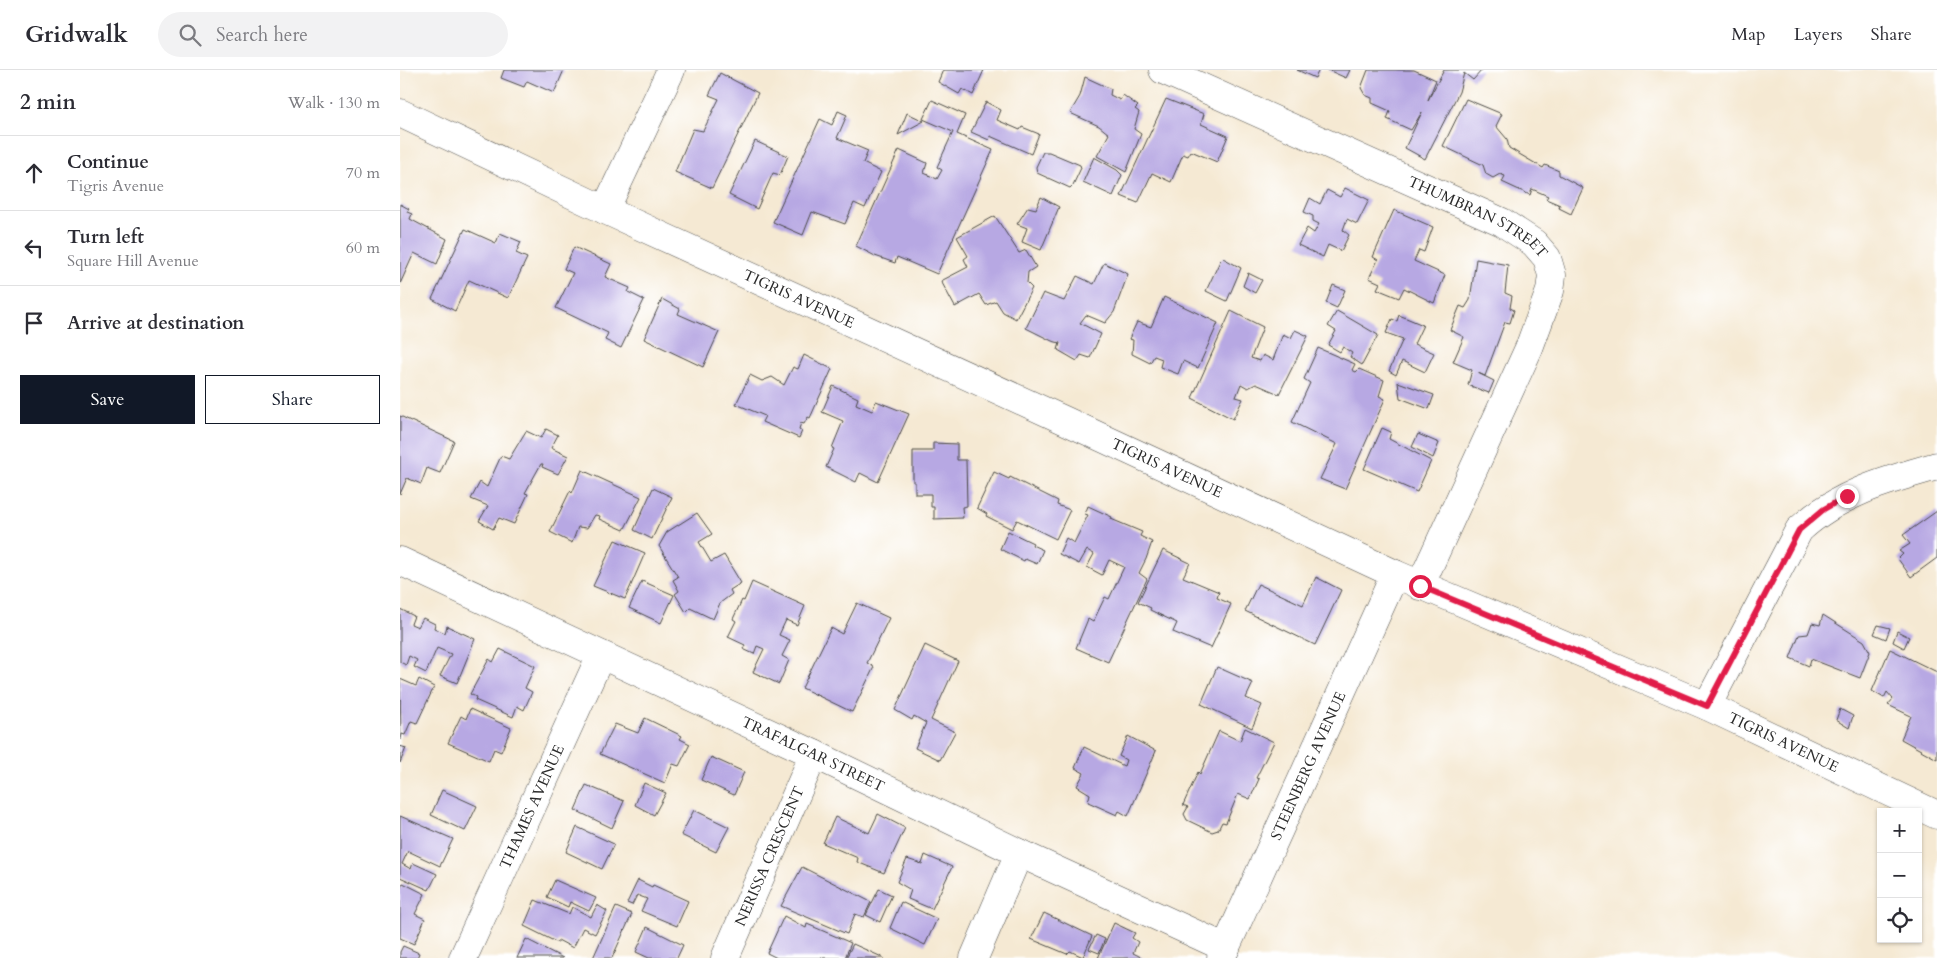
<!DOCTYPE html>
<html lang="en">
<head>
<meta charset="utf-8">
<style>
  :root { --surface:#fff; --page:#f2f2f3; --text:#2b2b33; --muted:#7c7c81; --line:#e1e1e2; --accent:#111827 }
  body { margin:0; font-family:Cardo,serif; background:var(--page); color:var(--text) }
  .controls { position:absolute; right:15px; bottom:15px; display:grid; overflow:hidden; border-radius:0px; box-shadow:0 1px 4px #0004 }
  .controls button { width:45px; height:45px; display:grid; place-items:center; padding:0; border:0; border-bottom:1px solid var(--line); background:var(--surface); color:var(--text); font:25px sans-serif }
  .stop { position:absolute; width:15px; height:15px; margin:-11px; border:4px solid #e11d48; border-radius:50%; background:#fff }
  .stop.end { background:#e11d48; border-color:#fff; box-shadow:0 1px 5px #0008 }
  .list { margin:0; padding:0; list-style:none }
  h2 { display:flex; justify-content:space-between; align-items:center; height:65px; margin:0; padding:0 20px; font-size:21px }
  h2 small { font-size:16px; font-weight:400; color:var(--muted) }
  .list li { display:grid; grid-template-columns:32px 1fr auto; gap:15px; align-items:center; box-sizing:border-box; height:75px; padding:0 20px; border-top:1px solid var(--line) }
  .list b { display:block; font-size:19px; white-space:nowrap }
  .list p { margin:0; font-size:16px; white-space:nowrap; color:var(--muted) }
  .list em { font-size:16px; font-style:normal; color:var(--muted) }
  .actions { display:flex; gap:10px; padding:15px 20px }
  .actions a { flex:1; padding:11px 0; border:1px solid var(--accent); border-radius:0px; text-align:center; font-size:18px; color:var(--accent) }
  .actions .main { background:var(--accent); color:#fff }
  .icon { flex:none; width:28px; height:28px; fill:none; stroke:currentColor; stroke-width:2; stroke-linecap:round; stroke-linejoin:round }
  .map { position:relative; flex:none; width:1537px; height:888px; overflow:hidden }
  header { display:flex; align-items:center; gap:30px; box-sizing:border-box; height:70px; padding:0 25px; background:var(--surface); border-bottom:1px solid var(--line) }
  header strong { font-size:24px }
  nav { display:flex; gap:28px; margin-inline-start:auto; font-size:18px }
  .search { width:350px; height:45px; background:var(--page); display:flex; align-items:center; gap:12px; box-sizing:border-box; padding:0 18px; border-radius:28px; color:var(--muted); font-size:19px }
  main { display:flex }
  aside { flex:1; background:var(--surface) }
  .map>svg:first-child { display:block }
</style>
</head>
<body>
<header>
<strong>Gridwalk</strong>
<div class="search"><svg class="icon" aria-label="search" viewBox="0 0 24 24"><circle cx="10" cy="10" r="6"/><path d="M15 15l6 6"/></svg>Search here</div>
<nav><a>Map</a><a>Layers</a><a>Share</a></nav>
</header>
<main>
<aside>
<h2>2 min<small>Walk · 130 m</small></h2>
<ul class="list">
<li><svg class="icon" aria-label="ahead" viewBox="0 0 24 24"><path d="M12 20V5M6 11l6-6 6 6"/></svg><div><b>Continue</b><p>Tigris Avenue</p></div><em>70 m</em></li>
<li><svg class="icon" aria-label="left" viewBox="0 0 24 24"><path d="M17 20v-9H6M10 6l-5 5 5 5"/></svg><div><b>Turn left</b><p>Square Hill Avenue</p></div><em>60 m</em></li>
<li><svg class="icon" aria-label="arrive" viewBox="0 0 24 24"><path d="M6 21V4h12l-3 4 3 4H6"/></svg><div><b>Arrive at destination</b></div></li>
</ul>
<div class="actions"><a class="main">Save</a><a>Share</a></div>
</aside>
<div class="map">
<svg width="1537" height="888" viewBox="0 0 1537 888">
  <rect width="100%" height="100%" fill="#fff"/>
  <filter id="ink" filterUnits="userSpaceOnUse"><feTurbulence type="fractalNoise" baseFrequency=".02" numOctaves="2"/><feDisplacementMap in="SourceGraphic" scale="10" xChannelSelector="R" yChannelSelector="G"/><feConvolveMatrix kernelMatrix="1 2 1 2 8 2 1 2 1" color-interpolation-filters="sRGB"/></filter>
  <filter id="wash" filterUnits="userSpaceOnUse"><feTurbulence type="fractalNoise" baseFrequency=".0096" numOctaves="4" result="noise"/><feDisplacementMap in="SourceGraphic" scale="20" xChannelSelector="R" yChannelSelector="G"/><feGaussianBlur stdDeviation="1.12" result="paint"/><feColorMatrix in="noise" values="0 0 0 0 0 0 0 0 0 0 0 0 0 0 0 0 0 1.4 0 .05"/><feComposite in="paint" operator="in"/></filter>
  <g filter="url(#wash)">
    <rect width="100%" height="100%" fill="#f5e9d3"/>
    <g id="blocks">
      <g fill="#b7a8e3">
        <polygon points="104,0 164,0 154,23 127,11 124,17 101,8"/>
        <polygon points="543,0 584,0 573,25 562,19 559,24 538,12"/>
        <polygon points="897,0 919,0 915,8"/>
        <polygon points="928,0 950,0 946,8"/>
        <polygon points="968,0 1014,0 1036,10 1028,30 1044,0 1082,0 1073,10 1064,3 1059,22 1025,89 1005,78 1022,42 1011,60 987,49 990,41 972,33 972,28 965,25 961,18"/>
        <polygon points="320,3 358,23 312,118 275,102 293,59 303,61 319,29 309,25"/>
        <polygon points="685,7 711,19 710,25 720,30 723,25 738,36 735,39 739,42 734,59 741,64 726,102 697,86 709,64 699,56 670,43 680,26"/>
        <polygon points="766,29 804,44 801,54 828,66 817,92 791,81 788,86 783,84 771,112 752,103 738,133 721,126"/>
        <polygon points="1066,29 1102,44 1096,56 1107,69 1109,78 1143,98 1145,95 1159,101 1159,105 1183,118 1171,144 1159,138 1160,135 1146,129 1148,126 1132,119 1130,125 1102,112 1105,106 1100,104 1093,108 1086,104 1083,95 1043,76"/>
        <polygon points="532,30 565,45 557,64 593,80 537,204 497,187 495,193 475,186 456,176 499,80 527,93 524,103 537,109 542,100 537,97 553,62 523,49"/>
        <polygon points="586,32 601,40 597,50 620,60 622,57 639,64 631,84 590,66 589,70 571,62"/>
        <polygon points="438,41 447,45 437,68 468,81 463,93 481,102 465,138 454,133 445,154 412,142 403,165 373,152 420,49 432,55"/>
        <polygon points="507,43 524,51 498,65"/>
        <polygon points="355,71 388,86 380,105 373,103 357,139 329,125"/>
        <polygon points="643,82 649,82 680,95 681,98 673,115 670,118 637,103 636,97"/>
        <polygon points="694,87 717,100 722,105 713,126 683,112"/>
        <polygon points="945,118 969,130 957,154 947,149 943,160 949,165 941,181 928,175 923,187 898,175 907,158 914,163 919,154 913,151 913,146 904,142 910,128 920,134 927,120 940,127"/>
        <polygon points="641,127 659,137 641,180 622,172 627,158 617,154 628,137 636,139"/>
        <polygon points="0,134 9,139 7,142 12,144 10,149 47,169 37,194 14,183 0,214"/>
        <polygon points="994,140 1033,157 1024,182 1019,180 1014,191 1045,205 1034,233 1004,218 999,228 977,219 980,213 969,208 978,190 973,187"/>
        <polygon points="595,146 619,183 626,180 636,197 628,202 627,213 632,218 616,249 603,242 596,231 586,235 579,224 555,237 541,211 568,197 564,189 568,186 557,167"/>
        <polygon points="65,159 96,173 100,163 121,172 116,183 127,188 108,228 69,210 55,241 32,229"/>
        <polygon points="174,177 211,194 205,207 230,218 228,222 244,230 221,278 205,270 208,263 156,238 173,203 164,199"/>
        <polygon points="823,188 841,198 827,231 806,221 820,191"/>
        <polygon points="1076,189 1108,195 1105,223 1112,226 1110,238 1114,240 1110,253 1105,252 1085,306 1078,303 1094,311 1089,323 1068,315 1072,300 1053,292 1064,267 1050,260 1060,236 1065,238 1070,230"/>
        <polygon points="704,193 728,204 714,242 705,253 686,245 680,253 701,264 690,288 681,285 677,291 658,280 660,273 652,271 626,258 643,223 664,231 677,206 694,214"/>
        <polygon points="848,203 862,210 855,223 843,216"/>
        <polygon points="933,215 945,220 937,238 926,233"/>
        <polygon points="764,227 818,253 798,298 783,291 778,304 760,297 762,289 754,286 750,293 732,284 733,270 729,269 737,252 751,257"/>
        <polygon points="262,229 280,239 278,244 319,262 303,297 244,269"/>
        <polygon points="831,241 863,257 851,288 860,291 863,285 873,290 883,264 891,268 895,260 908,266 879,324 856,314 848,318 841,314 836,327 843,329 833,349 792,328"/>
        <polygon points="937,241 978,265 962,295 950,287 952,283 943,277 940,282 928,275 936,261 928,256"/>
        <polygon points="999,245 1023,255 1014,274 1034,283 1025,302 1002,291 996,305 989,301 1003,269 986,263 992,249 997,251"/>
        <polygon points="918,278 955,294 952,300 956,302 959,299 984,310 979,326 985,329 945,419 920,409 937,374 892,352 910,313 904,309"/>
        <polygon points="404,285 432,299 410,348 408,347 404,354 401,353 399,359 402,361 399,368 362,352 365,346 336,334 350,305 362,311 372,307 384,315 393,297 398,299"/>
        <polygon points="998,312 1034,325 1029,339 1000,328"/>
        <polygon points="433,316 458,328 456,334 472,341 476,331 509,344 478,412 460,403 456,412 426,397 434,379 432,378 443,351 422,342"/>
        <polygon points="0,346 54,371 40,403 27,398 21,414 7,408 0,424"/>
        <polygon points="982,358 991,362 989,369 1031,391 1017,422 964,399"/>
        <polygon points="146,359 158,365 151,378 168,386 158,404 142,397 143,394 141,394 125,423 128,424 114,454 99,448 93,459 79,451 88,436 71,429 80,412 87,417 101,386 109,389 126,361 141,368"/>
        <polygon points="1018,364 1039,373 1033,388 1012,377"/>
        <polygon points="533,373 557,374 557,390 566,390 567,436 562,437 563,448 534,449 534,437 531,437 531,424 515,424 515,412 513,412 513,381 533,381"/>
        <polygon points="182,400 241,427 224,460 199,449 200,446 195,445 187,458 178,457 172,473 150,462 170,421 172,423"/>
        <polygon points="594,402 609,409 610,407 658,431 657,435 670,440 656,469 617,450 612,459 586,446 587,444 577,438"/>
        <polygon points="253,418 272,427 252,469 234,460"/>
        <polygon points="688,436 712,447 711,449 742,462 740,466 752,472 746,489 739,503 747,509 708,592 676,578 688,549 693,552 705,527 709,529 724,497 709,490 702,505 687,497 694,484 687,480 679,494 659,484 666,468 674,473 688,445 685,444"/>
        <polygon points="1537,441 1537,488 1511,507 1498,489 1503,484 1499,481 1510,474 1503,465"/>
        <polygon points="297,443 312,464 299,472 311,492 324,485 341,513 330,520 332,524 320,533 313,549 290,538 286,542 275,524 279,521 273,510 278,507 259,476 267,462"/>
        <polygon points="608,461 633,473 632,475 643,480 637,494 625,489 624,491 600,479"/>
        <polygon points="215,470 245,483 225,529 193,516"/>
        <polygon points="763,480 790,493 783,507 819,522 817,528 831,534 811,578 773,562 777,553 750,540 751,538 738,532"/>
        <polygon points="916,507 941,520 915,575 845,541 858,514 903,535"/>
        <polygon points="242,511 274,525 261,553 229,538"/>
        <polygon points="352,512 405,536 397,555 386,550 379,565 390,570 382,586 389,590 379,614 353,602 364,579 357,576 354,584 343,579 345,575 328,567 336,551 333,549 342,530 344,531"/>
        <polygon points="457,533 489,548 467,593 474,597 452,642 402,618 431,558 442,564"/>
        <polygon points="0,539 14,546 11,554 18,557 23,548 35,554 34,558 45,563 47,556 75,569 57,613 40,606 51,584 37,578 26,603 14,597 17,590 9,586 6,595 0,592"/>
        <polygon points="1423,545 1464,571 1470,582 1460,608 1411,589 1409,596 1390,588 1399,565 1408,564 1412,553 1420,555"/>
        <polygon points="1478,555 1490,558 1486,569 1474,564"/>
        <polygon points="1497,561 1509,567 1504,578 1493,572"/>
        <polygon points="525,575 558,591 531,650 555,662 540,690 515,678 526,653 514,646 512,650 495,640"/>
        <polygon points="100,579 135,596 125,618 132,622 124,640 117,636 113,647 75,630 76,627 70,624 89,589 93,592"/>
        <polygon points="1490,579 1537,602 1537,689 1501,669 1511,646 1488,635 1493,629 1487,622 1484,628 1472,621"/>
        <polygon points="817,597 853,613 846,628 862,635 852,658 801,634"/>
        <polygon points="0,609 16,616 19,609 34,617 17,653 11,651 5,665 2,664 1,670"/>
        <polygon points="70,639 111,658 101,682 94,679 89,691 48,673 61,646 66,649"/>
        <polygon points="1440,639 1453,646 1449,658 1436,650"/>
        <polygon points="245,648 282,666 280,669 290,674 279,696 273,694 265,713 200,684 215,654 238,663"/>
        <polygon points="845,658 874,672 856,708 859,709 850,729 838,724 826,753 822,752 818,760 812,762 787,750 784,744 788,737 783,735 798,702 800,704 819,661 840,671"/>
        <polygon points="728,666 756,681 728,746 719,741 717,745 688,732 690,724 677,716 684,703 675,698 684,677 724,696 726,690 719,686"/>
        <polygon points="0,676 6,678 0,693"/>
        <polygon points="311,687 344,702 334,725 301,710"/>
        <polygon points="244,713 266,723 254,745 235,735"/>
        <polygon points="186,715 224,731 212,758 175,740"/>
        <polygon points="42,720 77,736 65,761 31,745"/>
        <polygon points="294,740 329,757 316,782 281,765"/>
        <polygon points="478,744 505,758 484,803 457,792 458,788 423,773 435,747 469,763"/>
        <polygon points="0,746 53,769 40,796 8,781 2,794 11,799 13,793 37,804 29,820 0,807"/>
        <polygon points="177,757 214,774 202,799 166,782"/>
        <polygon points="525,785 552,797 532,839 508,829 511,820 497,812 507,789 522,794"/>
        <polygon points="402,797 471,832 464,847 455,844 447,864 381,836"/>
        <polygon points="155,810 196,828 189,841 170,832 168,837 147,827"/>
        <polygon points="238,810 252,817 253,815 288,831 277,856 241,841 247,829 237,825 232,835 227,833"/>
        <polygon points="3,813 25,824 15,844 25,849 14,874 0,868 0,819"/>
        <polygon points="479,819 492,825 480,852 466,845"/>
        <polygon points="135,830 169,844 172,837 191,847 197,835 207,841 195,864 183,858 173,878 158,870 158,873 124,856"/>
        <polygon points="501,832 537,849 525,875 490,858"/>
        <polygon points="216,837 232,844 212,888 193,888"/>
        <polygon points="644,843 692,866 683,887 670,881 667,884 631,869"/>
        <polygon points="384,846 406,858 407,854 451,873 445,888 377,888 367,883"/>
        <polygon points="714,853 735,863 732,868 738,872 733,883 743,888 698,888"/>
        <polygon points="247,857 283,875 277,888 249,888 236,882"/>
        <polygon points="696,865 705,869 699,883 689,879"/>
        <polygon points="126,869 163,888 117,888"/>
        <polygon points="453,874 484,888 446,888"/>
        <polygon points="3,876 19,883 17,888 0,888 0,882"/>
      </g>
    </g>
  </g>
  <g filter="url(#ink)">
    <use href="#blocks" fill-opacity="0" stroke="#494844" stroke-width="1"/>
    <g fill="none" stroke-linecap="round" stroke-linejoin="round">
      <defs>
        <g id="minor">
          <path id="s1" d="M 763,0 L 1102,152 L 1134,173 L 1147,188 L 1152,205 L 1150,221 L 1129,278 L 1020,516"/>
          <path id="s2" d="M 0,43 L 205,140 L 666,351 L 995,504 L 1307,636 L 1537,745"/>
          <polyline points="205,140 271,0"/>
          <path id="s3" d="M 0,491 L 414,684 L 619,783 L 826,878"/>
          <path d="M 1307,636 L 1399,460 C 1437,424 1487,410 1537,396"/>
          <path id="s4" d="M 63,888 L 201,585"/>
          <path id="s5" d="M 325,888 L 414,684"/>
          <polyline points="574,888 619,783"/>
          <path id="s6" d="M 821,888 L 995,504"/>
        </g>
      </defs>
      <use href="#minor" stroke="#494844" stroke-width="29"/>
      <use href="#minor" stroke="#fff" stroke-width="28"/>
    </g>
  </g>
  <g fill="none" stroke-linecap="round" stroke-linejoin="round" filter="url(#ink)">
    <polyline stroke="#e11d48" stroke-width="6" points="1020,516 1307,636 1399,460 1424,439 1447,426"/>
  </g>
  <g text-anchor="middle" dominant-baseline="central" stroke-width="5" stroke-linejoin="round" paint-order="stroke">
    <g font-size="15" fill="#2b2b2b" stroke="#fff">
      <text stroke="none"><textPath href="#s1" startOffset="348">THUMBRAN STREET</textPath></text>
      <text stroke="none"><textPath href="#s2" startOffset="440">TIGRIS AVENUE</textPath></text>
      <text stroke="none"><textPath href="#s2" startOffset="845">TIGRIS AVENUE</textPath></text>
      <text stroke="none"><textPath href="#s2" startOffset="1520">TIGRIS AVENUE</textPath></text>
      <text stroke="none"><textPath href="#s3" startOffset="456">TRAFALGAR STREET</textPath></text>
      <text stroke="none"><textPath href="#s6" startOffset="211">STEENBERG AVENUE</textPath></text>
      <text stroke="none"><textPath href="#s4" startOffset="166">THAMES AVENUE</textPath></text>
      <text stroke="none"><textPath href="#s5" startOffset="111">NERISSA CRESCENT</textPath></text>
    </g>
  </g>
</svg>
<div class="controls">
<button>+</button>
<button>−</button>
<button><svg class="icon" aria-label="locate" viewBox="0 0 24 24"><circle cx="12" cy="12" r="6"/><path d="M12 2v4M12 18v4M2 12h4M18 12h4"/></svg></button>
</div>
<div class="stop" style="left:1020px;top:516px"></div>
<div class="stop end" style="left:1447px;top:426px"></div>
</div>
</main>
</body>
</html>
